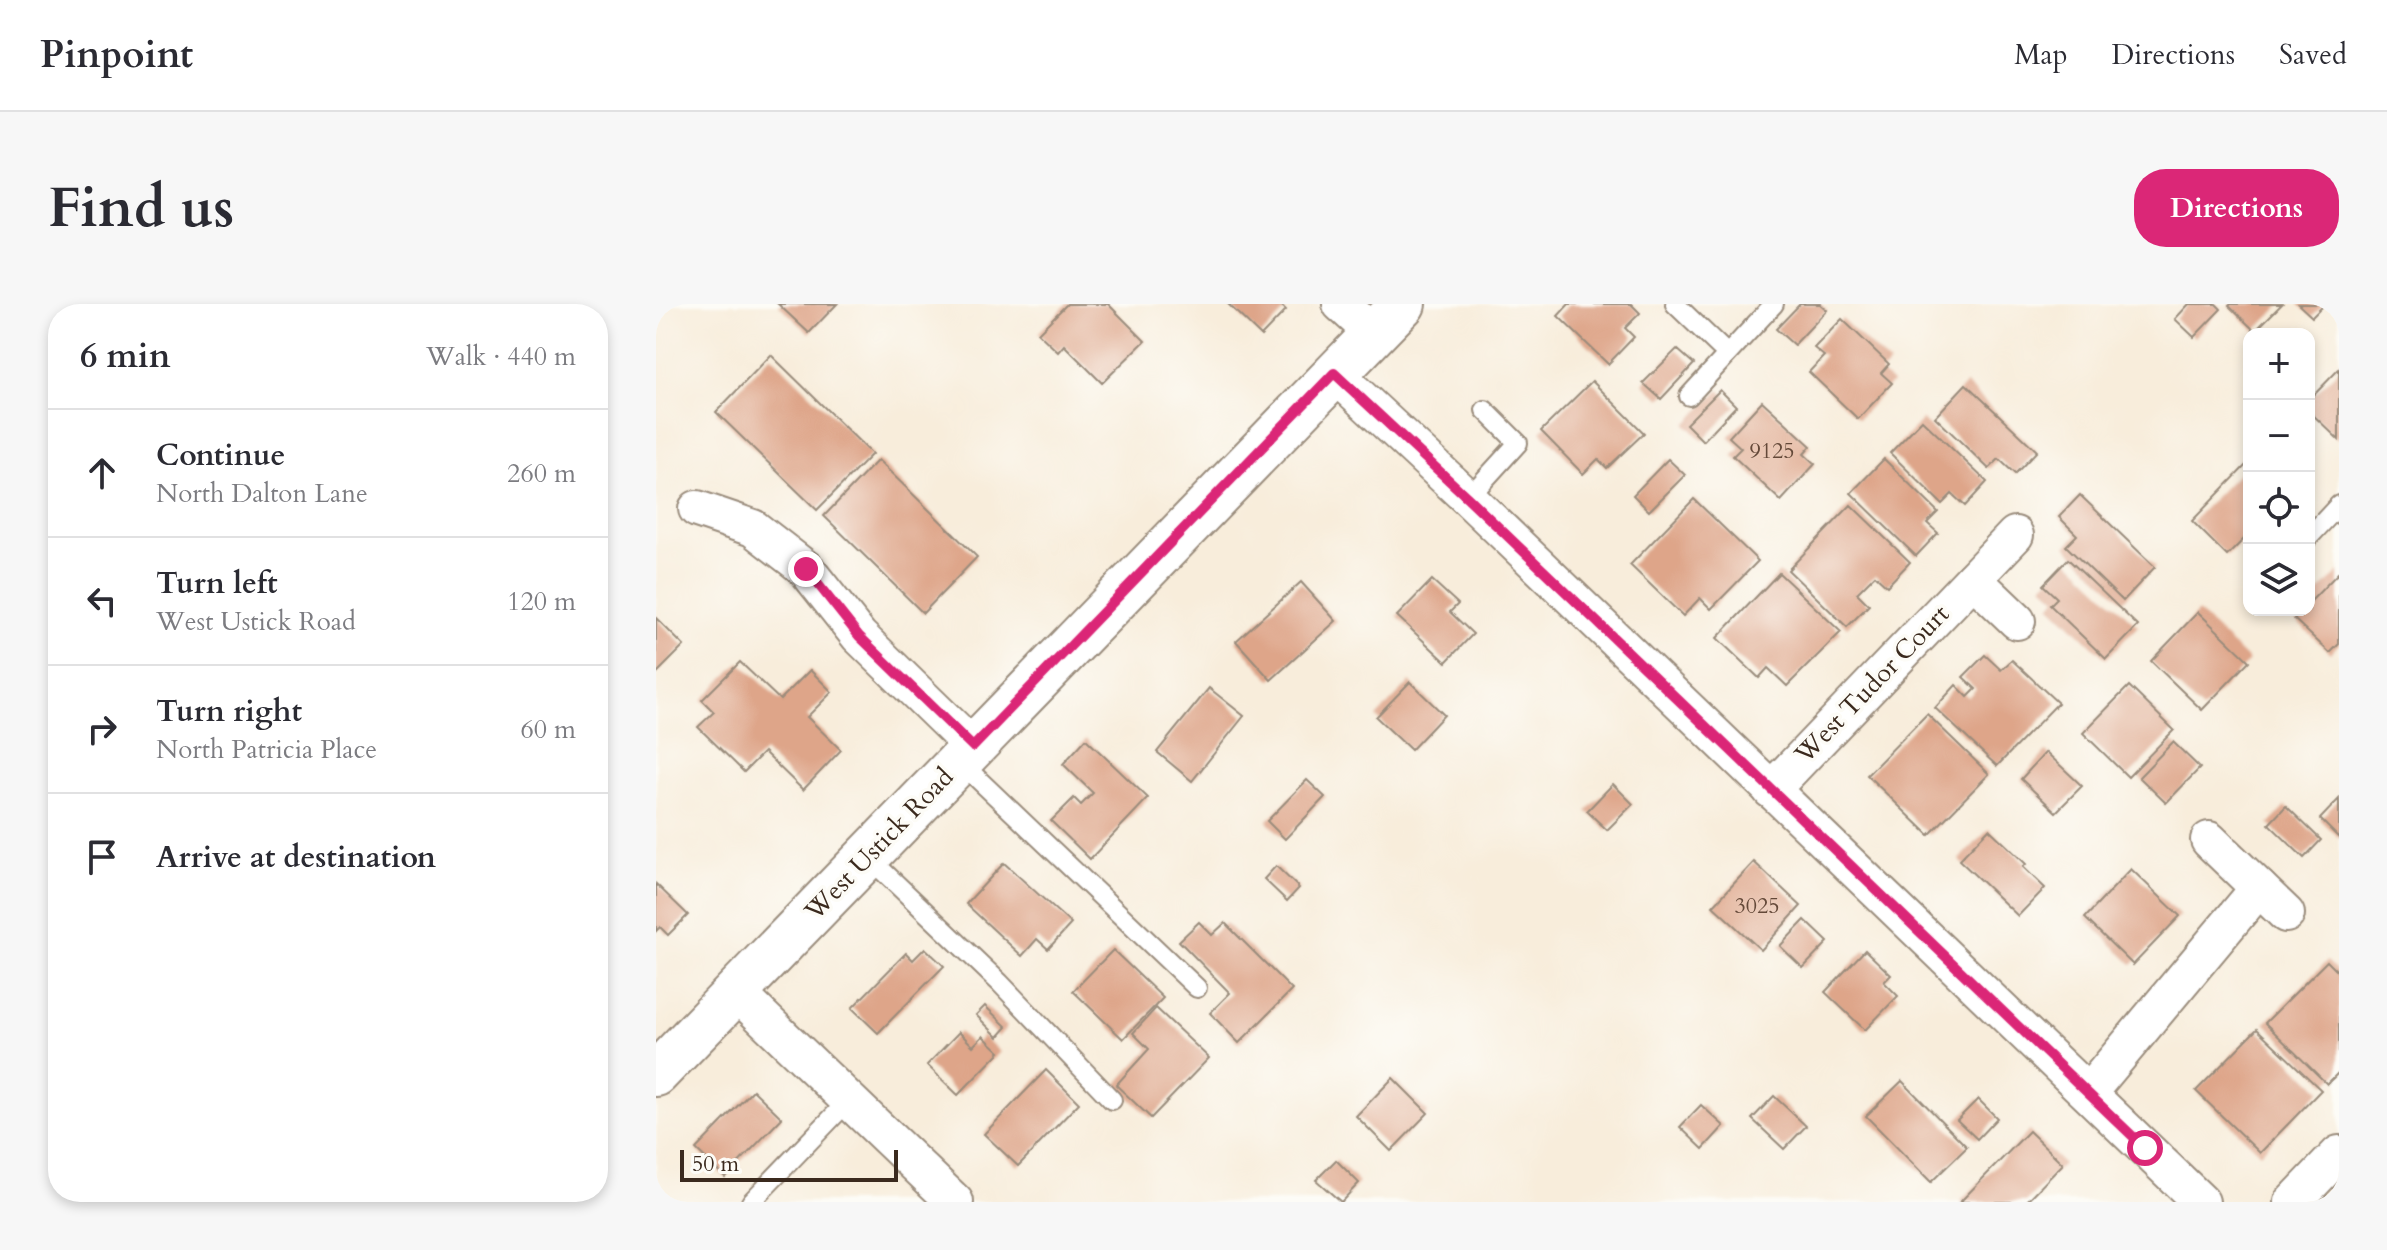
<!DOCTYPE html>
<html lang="en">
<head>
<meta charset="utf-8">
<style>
  :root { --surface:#fff; --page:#f7f7f7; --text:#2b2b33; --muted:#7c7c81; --line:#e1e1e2; --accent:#db2777 }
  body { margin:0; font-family:Cardo,serif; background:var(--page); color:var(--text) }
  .controls { position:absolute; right:24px; top:24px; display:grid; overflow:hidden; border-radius:16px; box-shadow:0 4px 12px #0003 }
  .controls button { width:72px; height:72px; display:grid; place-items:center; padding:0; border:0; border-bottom:2px solid var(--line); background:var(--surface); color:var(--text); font:40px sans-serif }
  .scale { position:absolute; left:24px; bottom:20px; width:218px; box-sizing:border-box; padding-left:8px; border:4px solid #3b2a1e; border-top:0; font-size:22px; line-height:28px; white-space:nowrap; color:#3b2a1e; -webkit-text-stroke:6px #fdfcf7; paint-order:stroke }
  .stop { position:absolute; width:24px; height:24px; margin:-18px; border:6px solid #db2777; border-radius:50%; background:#fff }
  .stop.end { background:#db2777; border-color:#fff; box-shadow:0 2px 8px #0008 }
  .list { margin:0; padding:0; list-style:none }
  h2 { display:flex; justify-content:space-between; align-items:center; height:104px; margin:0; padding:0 32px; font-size:34px }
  h2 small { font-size:26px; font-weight:400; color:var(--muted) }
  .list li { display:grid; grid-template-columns:52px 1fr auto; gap:24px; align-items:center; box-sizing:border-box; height:128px; padding:0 32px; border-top:2px solid var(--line) }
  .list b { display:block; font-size:30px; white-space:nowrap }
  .list p { margin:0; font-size:26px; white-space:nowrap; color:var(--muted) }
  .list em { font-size:26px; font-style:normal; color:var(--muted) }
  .icon { flex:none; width:44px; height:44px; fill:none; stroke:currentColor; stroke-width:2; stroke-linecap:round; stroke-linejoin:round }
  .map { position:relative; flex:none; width:1683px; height:898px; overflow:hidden; border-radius:32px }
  header { display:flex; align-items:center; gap:48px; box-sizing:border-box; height:112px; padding:0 40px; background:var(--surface); border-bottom:2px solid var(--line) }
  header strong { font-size:38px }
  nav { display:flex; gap:44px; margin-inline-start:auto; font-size:28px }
  .intro { display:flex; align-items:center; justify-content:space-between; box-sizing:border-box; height:192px; padding:0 48px }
  h1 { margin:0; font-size:56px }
  .button { padding:20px 36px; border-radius:32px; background:var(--accent); color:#fff; font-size:28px; font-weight:700 }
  main { display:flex; gap:48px; padding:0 48px }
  aside { flex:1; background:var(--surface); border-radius:32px; box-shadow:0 4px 12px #0003 }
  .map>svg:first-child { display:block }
</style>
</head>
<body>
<header>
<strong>Pinpoint</strong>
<nav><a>Map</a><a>Directions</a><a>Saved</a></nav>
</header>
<div class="intro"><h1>Find us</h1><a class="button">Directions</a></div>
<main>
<aside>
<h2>6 min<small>Walk · 440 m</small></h2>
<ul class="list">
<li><svg class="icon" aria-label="ahead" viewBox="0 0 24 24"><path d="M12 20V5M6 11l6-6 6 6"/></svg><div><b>Continue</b><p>North Dalton Lane</p></div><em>260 m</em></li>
<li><svg class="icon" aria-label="left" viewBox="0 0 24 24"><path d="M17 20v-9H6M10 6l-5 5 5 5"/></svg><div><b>Turn left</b><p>West Ustick Road</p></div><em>120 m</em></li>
<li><svg class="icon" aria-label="right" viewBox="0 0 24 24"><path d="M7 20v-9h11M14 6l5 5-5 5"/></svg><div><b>Turn right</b><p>North Patricia Place</p></div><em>60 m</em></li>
<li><svg class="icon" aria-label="arrive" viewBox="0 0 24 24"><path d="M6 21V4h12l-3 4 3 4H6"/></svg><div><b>Arrive at destination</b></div></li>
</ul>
</aside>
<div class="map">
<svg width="1683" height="898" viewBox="0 0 1683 898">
  <rect width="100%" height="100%" fill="#fdfcf7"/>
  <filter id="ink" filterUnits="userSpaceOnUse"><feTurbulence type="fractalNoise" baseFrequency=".0125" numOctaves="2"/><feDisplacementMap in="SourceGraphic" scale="16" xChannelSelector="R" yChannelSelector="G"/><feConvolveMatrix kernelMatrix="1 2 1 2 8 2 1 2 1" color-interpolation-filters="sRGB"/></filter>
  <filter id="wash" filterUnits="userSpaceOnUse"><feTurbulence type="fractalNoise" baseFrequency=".006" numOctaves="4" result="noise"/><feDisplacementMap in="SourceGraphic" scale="32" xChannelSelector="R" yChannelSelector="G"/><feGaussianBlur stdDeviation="1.8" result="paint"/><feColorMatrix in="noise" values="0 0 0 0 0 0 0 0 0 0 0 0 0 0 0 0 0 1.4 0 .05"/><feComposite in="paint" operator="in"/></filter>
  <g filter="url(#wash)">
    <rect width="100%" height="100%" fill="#f8eddb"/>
    <g id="blocks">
      <g fill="#dea589">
        <polygon points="122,0 181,0 153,29"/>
        <polygon points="411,0 452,0 489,37 446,79 408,41 402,48 382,29"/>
        <polygon points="572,0 624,0 630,6 605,32"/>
        <polygon points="913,0 975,0 984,9 969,24 978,33 952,60 902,12"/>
        <polygon points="1144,0 1164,0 1171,6 1138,41 1120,25"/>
        <polygon points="1533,0 1560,0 1565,5 1538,33 1519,15"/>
        <polygon points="1575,0 1626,0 1599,27 1573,2"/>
        <polygon points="1642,0 1669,0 1656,13"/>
        <polygon points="1186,15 1233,60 1225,69 1236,79 1202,115 1153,68 1168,52 1158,44"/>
        <polygon points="1021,45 1038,60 1005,95 987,79"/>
        <polygon points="115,51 216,150 161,206 60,108"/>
        <polygon points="1683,65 1683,136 1653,107 1653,96"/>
        <polygon points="936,77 988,129 951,164 942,155 927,170 885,127"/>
        <polygon points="1310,80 1381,147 1359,170 1343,155 1333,165 1279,113"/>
        <polygon points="1064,86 1080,102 1047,137 1030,120"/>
        <polygon points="1106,97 1155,142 1148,150 1159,160 1125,197 1077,152 1085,144 1073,133"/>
        <polygon points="1266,116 1331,178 1309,202 1296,190 1286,200 1234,149"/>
        <polygon points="1012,155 1029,171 993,207 977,191"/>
        <polygon points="1228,155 1282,208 1271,219 1282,229 1260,252 1195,189"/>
        <polygon points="222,156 321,253 267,309 168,212"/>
        <polygon points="1593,158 1593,230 1571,252 1536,217"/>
        <polygon points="1424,191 1499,263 1467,297 1410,242 1421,231 1403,213"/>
        <polygon points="1038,195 1102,257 1055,305 1044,294 1027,312 974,261"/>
        <polygon points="1195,201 1254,258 1231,282 1219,271 1201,289 1213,301 1191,323 1132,266"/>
        <polygon points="1412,255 1482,322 1450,355 1394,301 1401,294 1387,281"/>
        <polygon points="1683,268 1683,340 1674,349 1638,315 1647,306 1653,306 1653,299"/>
        <polygon points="1123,269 1185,328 1131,382 1112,364 1103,374 1061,334"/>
        <polygon points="776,276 802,300 794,308 817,330 790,358 741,312"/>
        <polygon points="645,278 680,317 615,376 580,337"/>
        <polygon points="1542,308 1593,357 1546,406 1495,357"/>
        <polygon points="0,314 28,342 0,370"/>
        <polygon points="1329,351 1345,366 1356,356 1402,399 1341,462 1279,404 1300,381 1312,393 1320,385 1307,373"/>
        <polygon points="84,358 124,396 154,366 176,388 151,413 185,446 147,486 108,448 88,468 42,423 58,408 46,396"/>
        <polygon points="754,378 788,411 755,446 720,413"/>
        <polygon points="1473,382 1518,426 1472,473 1427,429"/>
        <polygon points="553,384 588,412 536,477 501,448"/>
        <polygon points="1271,410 1333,470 1273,531 1211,471"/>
        <polygon points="430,435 492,494 434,555 395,517 418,494 425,501 437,489 407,460"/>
        <polygon points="1517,438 1544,464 1510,499 1483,473"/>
        <polygon points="1390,448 1426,482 1400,508 1365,475"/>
        <polygon points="651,476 669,493 629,535 611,517"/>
        <polygon points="957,480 977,500 951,526 931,507"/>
        <polygon points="1683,495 1683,534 1664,515"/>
        <polygon points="1630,502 1665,536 1648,554 1613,520"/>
        <polygon points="1333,525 1370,560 1367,563 1389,584 1362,612 1303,556"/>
        <polygon points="1098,558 1145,602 1105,646 1057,602"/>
        <polygon points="348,559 415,620 392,645 381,635 366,652 310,600"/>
        <polygon points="620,562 643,584 631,597 608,575"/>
        <polygon points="1475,565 1524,612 1477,661 1429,614"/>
        <polygon points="0,580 32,611 12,631 4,623 0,627"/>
        <polygon points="1149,616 1172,638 1147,664 1124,642"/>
        <polygon points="543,618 556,631 569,619 636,686 583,739 554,709 574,689 523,637"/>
        <polygon points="269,644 288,662 222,729 196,704 250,649 257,656"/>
        <polygon points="457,646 507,694 467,735 417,687"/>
        <polygon points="1209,646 1235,671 1228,678 1242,692 1209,726 1169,688"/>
        <polygon points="1671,657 1683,669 1683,768 1671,780 1609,719"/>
        <polygon points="329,702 351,723 342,733 320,711"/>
        <polygon points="500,704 553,754 495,814 460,781 493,745 477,729"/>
        <polygon points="1601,725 1665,786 1604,849 1540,787"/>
        <polygon points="303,728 317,742 327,732 344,748 302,791 271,761"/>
        <polygon points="390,766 423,799 362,862 328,830"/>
        <polygon points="737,774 772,809 735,847 700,812"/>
        <polygon points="1246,777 1311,843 1275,878 1210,812"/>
        <polygon points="97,786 126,814 69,873 40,845"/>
        <polygon points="1118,792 1150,822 1128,845 1096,815"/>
        <polygon points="1322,795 1341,814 1321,835 1301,816"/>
        <polygon points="1045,801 1068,822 1047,845 1024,823"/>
        <polygon points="1373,827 1407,860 1370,898 1304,898"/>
        <polygon points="680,856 703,879 685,898 660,876"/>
      </g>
    </g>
  </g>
  <g filter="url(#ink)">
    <use href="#blocks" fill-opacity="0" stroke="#9a8c7c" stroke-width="2"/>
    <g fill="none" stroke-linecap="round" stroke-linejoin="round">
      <defs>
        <g id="lane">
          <polyline points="1019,0 1071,50"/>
          <polyline points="1033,92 1118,0"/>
          <polyline points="812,194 862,139 829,106"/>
          <polyline points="1653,233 1683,201"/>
          <polyline points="303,457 541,684"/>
          <polyline points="211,552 344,679 456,796"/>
          <polyline points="95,898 193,796"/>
        </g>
        <g id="street">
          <polyline points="685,0 718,30"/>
          <polyline points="678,69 812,194 1545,898"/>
          <polyline points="41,205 97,224 150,265 203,332 317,443"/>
          <polyline points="1317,275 1361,317"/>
          <polyline points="1115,486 1359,231"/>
          <polyline points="1553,536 1630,610"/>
          <polyline points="80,688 299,898"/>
          <polyline points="1432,789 1603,584"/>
          <polyline points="1637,898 1683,850"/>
        </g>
        <polyline id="secondary" points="0,770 747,0"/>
      </defs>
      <use href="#lane" stroke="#9a8c7c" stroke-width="22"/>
      <use href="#street" stroke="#9a8c7c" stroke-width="40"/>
      <use href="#secondary" stroke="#9a8c7c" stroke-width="48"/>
      <use href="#lane" stroke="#fff" stroke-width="18"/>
      <use href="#street" stroke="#fff" stroke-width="36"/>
      <use href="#secondary" stroke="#fff" stroke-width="44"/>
    </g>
  </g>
  <g fill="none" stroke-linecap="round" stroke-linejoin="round" filter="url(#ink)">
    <polyline stroke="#db2777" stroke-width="10" points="150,265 203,332 317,443 678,69 812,194 1489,844"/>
  </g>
  <g text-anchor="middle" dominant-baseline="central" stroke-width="7" stroke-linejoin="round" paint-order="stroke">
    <g font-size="22" fill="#644939">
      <text x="1116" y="147">9125</text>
      <text x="1101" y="602">3025</text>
    </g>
    <g font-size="26" fill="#3b2a1e" stroke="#fdfcf7">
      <text transform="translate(1216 380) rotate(-46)">West Tudor Court</text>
      <text transform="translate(223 540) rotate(-46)">West Ustick Road</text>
    </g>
  </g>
</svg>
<div class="controls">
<button>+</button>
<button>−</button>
<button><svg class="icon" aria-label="locate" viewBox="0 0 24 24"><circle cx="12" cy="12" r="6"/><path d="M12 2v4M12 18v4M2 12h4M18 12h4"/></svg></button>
<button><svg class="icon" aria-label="layers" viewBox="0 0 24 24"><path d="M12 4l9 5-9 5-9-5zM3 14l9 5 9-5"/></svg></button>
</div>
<div class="scale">50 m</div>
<div class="stop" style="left:1489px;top:844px"></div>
<div class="stop end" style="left:150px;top:265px"></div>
</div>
</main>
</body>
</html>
